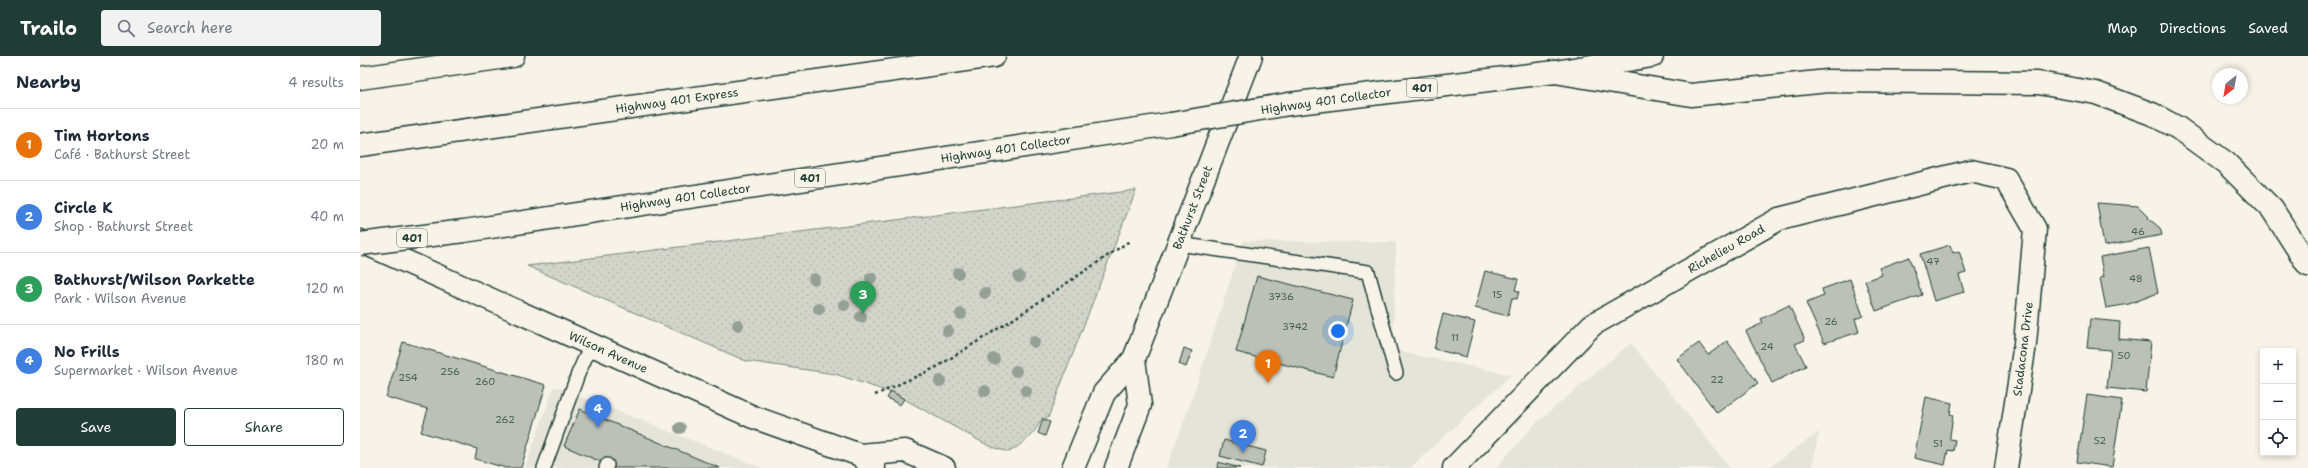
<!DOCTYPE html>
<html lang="en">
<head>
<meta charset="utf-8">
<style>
  :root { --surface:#fff; --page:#f2f2f3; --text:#1f2937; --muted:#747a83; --line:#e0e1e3; --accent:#1f3d34 }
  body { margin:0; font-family:"Shantell Sans",sans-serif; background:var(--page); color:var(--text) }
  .controls { position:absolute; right:12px; bottom:12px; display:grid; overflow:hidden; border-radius:4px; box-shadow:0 2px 6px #0003 }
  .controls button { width:36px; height:36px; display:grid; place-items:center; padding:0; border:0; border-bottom:1px solid var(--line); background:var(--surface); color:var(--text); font:20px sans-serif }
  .compass { position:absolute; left:1852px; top:12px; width:36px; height:36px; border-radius:50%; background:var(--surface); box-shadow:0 2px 6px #0003; rotate:211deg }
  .you { position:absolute; left:978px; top:275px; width:14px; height:14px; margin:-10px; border:3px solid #fff; border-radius:50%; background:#1a73e8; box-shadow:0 0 0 6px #1a73e833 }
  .badge { display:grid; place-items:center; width:26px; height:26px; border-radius:50%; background:var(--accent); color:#fff; font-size:13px; font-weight:700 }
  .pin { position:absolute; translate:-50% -33px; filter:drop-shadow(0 1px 2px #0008) }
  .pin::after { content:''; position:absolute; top:21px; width:14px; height:12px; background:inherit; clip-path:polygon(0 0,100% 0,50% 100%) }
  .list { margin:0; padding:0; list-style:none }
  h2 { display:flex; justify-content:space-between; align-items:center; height:52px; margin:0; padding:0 16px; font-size:17px }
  h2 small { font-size:13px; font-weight:400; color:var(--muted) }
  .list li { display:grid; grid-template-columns:26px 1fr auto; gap:12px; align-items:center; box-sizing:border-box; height:72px; padding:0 16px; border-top:1px solid var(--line) }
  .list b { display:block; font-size:15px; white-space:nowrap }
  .list p { margin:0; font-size:13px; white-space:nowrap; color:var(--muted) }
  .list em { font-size:13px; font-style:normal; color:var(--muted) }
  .actions { display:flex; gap:8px; padding:12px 16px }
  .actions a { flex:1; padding:9px 0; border:1px solid var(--accent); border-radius:4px; text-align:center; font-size:14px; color:var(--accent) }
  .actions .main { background:var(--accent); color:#fff }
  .icon { flex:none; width:22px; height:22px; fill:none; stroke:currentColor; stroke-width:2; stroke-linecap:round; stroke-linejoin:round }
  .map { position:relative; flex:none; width:1948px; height:412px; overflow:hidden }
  header { display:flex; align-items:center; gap:24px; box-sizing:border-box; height:56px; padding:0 20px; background:var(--accent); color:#fff }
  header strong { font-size:19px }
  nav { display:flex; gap:22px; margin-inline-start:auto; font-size:14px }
  .search { width:280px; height:36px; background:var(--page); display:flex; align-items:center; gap:10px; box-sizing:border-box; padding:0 14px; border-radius:4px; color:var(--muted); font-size:15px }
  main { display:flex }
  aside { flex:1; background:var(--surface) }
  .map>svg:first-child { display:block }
</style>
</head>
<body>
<header>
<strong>Trailo</strong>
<div class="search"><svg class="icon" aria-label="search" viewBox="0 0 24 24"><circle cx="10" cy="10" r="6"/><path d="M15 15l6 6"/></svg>Search here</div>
<nav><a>Map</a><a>Directions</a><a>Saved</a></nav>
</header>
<main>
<aside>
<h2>Nearby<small>4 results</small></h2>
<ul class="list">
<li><span class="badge" style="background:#e8710a">1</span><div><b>Tim Hortons</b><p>Café · Bathurst Street</p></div><em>20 m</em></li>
<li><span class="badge" style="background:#3f7fe0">2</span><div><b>Circle K</b><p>Shop · Bathurst Street</p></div><em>40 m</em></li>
<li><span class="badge" style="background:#2e9e5b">3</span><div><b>Bathurst/Wilson Parkette</b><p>Park · Wilson Avenue</p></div><em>120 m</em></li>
<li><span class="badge" style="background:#3f7fe0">4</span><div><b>No Frills</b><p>Supermarket · Wilson Avenue</p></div><em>180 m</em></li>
</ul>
<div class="actions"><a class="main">Save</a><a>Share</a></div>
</aside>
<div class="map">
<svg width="1948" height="412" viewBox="0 0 1948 412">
  <defs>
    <pattern id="green-dots" width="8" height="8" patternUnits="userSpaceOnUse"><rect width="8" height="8" fill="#d3d5ca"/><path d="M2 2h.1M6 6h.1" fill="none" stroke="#b5b8ae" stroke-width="1.8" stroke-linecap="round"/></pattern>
  </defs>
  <rect width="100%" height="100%" fill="#f7f3e8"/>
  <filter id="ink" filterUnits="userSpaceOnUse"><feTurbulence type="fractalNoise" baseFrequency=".025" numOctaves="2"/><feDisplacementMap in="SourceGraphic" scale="8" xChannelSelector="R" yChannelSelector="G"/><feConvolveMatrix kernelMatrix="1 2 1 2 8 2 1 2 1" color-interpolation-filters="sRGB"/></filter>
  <g filter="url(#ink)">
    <g fill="#e5e4d9">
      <polygon points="883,185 1036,186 1033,294 1151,319 1050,412 806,412 829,352"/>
      <polygon points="1271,287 1370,412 1136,412 1175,368"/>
      <polygon points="194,330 402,412 165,412"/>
      <polygon points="1459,376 1452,412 1408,412"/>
    </g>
    <path fill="url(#green-dots)" stroke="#79897f" d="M 776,134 L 688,362 L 682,362 C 675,378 664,387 649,396 L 629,390 L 535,338 L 475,318 L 386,305 L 167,210 Z"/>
    <g fill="#bbc1b6" stroke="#1f3d34">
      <polygon points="1737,147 1778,150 1789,161 1788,162 1800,172 1802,179 1744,190"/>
      <polygon points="1590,189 1593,197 1599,195 1606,217 1599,219 1604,236 1574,245 1560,198"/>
      <polygon points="1789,192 1798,237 1769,248 1746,252 1740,222 1744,221 1740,201"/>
      <polygon points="1549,201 1562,239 1516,255 1505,225 1522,219 1519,212"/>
      <polygon points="1125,215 1158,223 1155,234 1159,235 1157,243 1152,242 1148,260 1115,252"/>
      <polygon points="897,220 993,244 973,321 876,296"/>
      <polygon points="1490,223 1503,260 1495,263 1499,276 1464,287 1446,247 1464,240 1462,233"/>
      <polygon points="1429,249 1445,284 1435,288 1446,310 1412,327 1386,275 1403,267 1401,263"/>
      <polygon points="1083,258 1115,266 1106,301 1074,293"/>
      <polygon points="1730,263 1760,266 1759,283 1791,286 1786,336 1747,332 1751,294 1727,292"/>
      <polygon points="1367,285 1398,327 1357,357 1317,303 1339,287 1348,299"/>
      <polygon points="43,286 186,329 161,412 146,412 115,403 117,393 61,376 68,353 26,341"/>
      <polygon points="824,292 832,295 826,311 819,308"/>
      <polygon points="531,335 544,343 540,349 527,342"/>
      <polygon points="1727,339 1762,344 1752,411 1717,406"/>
      <polygon points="1566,341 1592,347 1590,358 1593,359 1590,380 1590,383 1595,384 1593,395 1588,394 1585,409 1554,402"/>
      <polygon points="220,353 360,412 255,412 204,390"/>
      <polygon points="683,363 690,366 685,380 678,377"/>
      <polygon points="864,384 906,395 902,411 860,400"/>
      <polygon points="858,406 880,412 857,412"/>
    </g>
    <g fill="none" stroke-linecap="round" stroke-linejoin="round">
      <defs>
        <g id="service">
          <polyline points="819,188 1008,216 1036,317"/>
          <polyline points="184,412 218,318 231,289"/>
          <polyline points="246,412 247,409"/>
        </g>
        <g id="minor">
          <path id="s1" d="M 1094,412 L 1232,269 L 1419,163 L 1611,115 L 1646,123 L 1675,173 L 1665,288 L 1646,412"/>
        </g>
        <g id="secondary">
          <path id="s2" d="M 0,185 L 393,361 L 500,399 L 514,412"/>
          <polyline points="500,399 545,395 584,412"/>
          <path id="s3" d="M 713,412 L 744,337 L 774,303 L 891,0"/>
          <polyline points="756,412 780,349 774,303"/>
        </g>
        <g id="motorway">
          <polyline points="1195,16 1331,39 1468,25 1678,27 1736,37 1792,58 1818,72 1866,107 1912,153 1948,209"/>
          <polyline points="0,22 153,0"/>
          <polyline points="929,48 1195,16 1292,0"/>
          <path id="s4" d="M 0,89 L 634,0"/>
          <path id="s5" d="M 104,175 L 811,68"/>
        </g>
      </defs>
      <use href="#service" stroke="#1f3d34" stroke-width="16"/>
      <use href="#minor" stroke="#1f3d34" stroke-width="25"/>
      <use href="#secondary" stroke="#1f3d34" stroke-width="25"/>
      <use href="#motorway" stroke="#1f3d34" stroke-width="25"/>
      <polyline stroke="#1f3d34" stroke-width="2.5" stroke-dasharray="3 3" stroke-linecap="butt" points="515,339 575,312 655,262 771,184"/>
      <use href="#service" stroke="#f7f3e8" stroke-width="13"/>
      <use href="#minor" stroke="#f7f3e8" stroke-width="22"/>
      <use href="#secondary" stroke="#f7f3e8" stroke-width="22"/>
      <use href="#motorway" stroke="#f7f3e8" stroke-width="22"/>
      <defs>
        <g id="motorway-bridge">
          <polyline points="811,68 929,48"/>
          <polyline points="0,188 104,175"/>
        </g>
      </defs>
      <use href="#motorway-bridge" stroke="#1f3d34" stroke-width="25" stroke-linecap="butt"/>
      <use href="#motorway-bridge" stroke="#f7f3e8" stroke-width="22"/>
    </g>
    <g fill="#949f96">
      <circle cx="598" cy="217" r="6"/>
      <circle cx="659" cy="221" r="6"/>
      <circle cx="511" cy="222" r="6"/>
      <circle cx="454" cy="223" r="6"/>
      <circle cx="625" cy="237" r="6"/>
      <circle cx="484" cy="249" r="6"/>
      <circle cx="459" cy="253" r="6"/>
      <circle cx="601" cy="258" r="6"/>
      <circle cx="501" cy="261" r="6"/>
      <circle cx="378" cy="269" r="6"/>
      <circle cx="588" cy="275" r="6"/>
      <circle cx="674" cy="286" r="6"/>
      <circle cx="634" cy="303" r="6"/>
      <circle cx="656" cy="315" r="6"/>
      <circle cx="580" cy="325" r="6"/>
      <circle cx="625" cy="335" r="6"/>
      <circle cx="666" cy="335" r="6"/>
      <circle cx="320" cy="372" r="6"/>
    </g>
  </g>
  <g text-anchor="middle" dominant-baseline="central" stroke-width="3" stroke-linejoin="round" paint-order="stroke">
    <g font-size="10" fill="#465e54">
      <text x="1778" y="175">46</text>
      <text x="1573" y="205">47</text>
      <text x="1776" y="222">48</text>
      <text x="1137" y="238">15</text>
      <text x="921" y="240">3736</text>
      <text x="1471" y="265">26</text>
      <text x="935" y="270">3742</text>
      <text x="1095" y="281">11</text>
      <text x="1407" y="290">24</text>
      <text x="1764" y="299">50</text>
      <text x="90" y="315">256</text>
      <text x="48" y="321">254</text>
      <text x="1357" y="323">22</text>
      <text x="125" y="325">260</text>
      <text x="145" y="363">262</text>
      <text x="1740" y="384">52</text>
      <text x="1578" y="387">51</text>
    </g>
    <g fill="#f7f3e8" stroke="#60746a" stroke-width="1">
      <rect x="1047" y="23" width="30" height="18" rx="3"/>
      <rect x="435" y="113" width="30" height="18" rx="3"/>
      <rect x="37" y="173" width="30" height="18" rx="3"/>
    </g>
    <g font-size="11" font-weight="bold" fill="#1f3d34">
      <text x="1062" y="32">401</text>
      <text x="450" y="122">401</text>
      <text x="52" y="182">401</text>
    </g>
    <g font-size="12" fill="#1f3d34" stroke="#f7f3e8">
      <text stroke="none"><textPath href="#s4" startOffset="320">Highway 401 Express</textPath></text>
      <text transform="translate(966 45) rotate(-8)">Highway 401 Collector</text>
      <text stroke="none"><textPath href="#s5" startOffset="548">Highway 401 Collector</textPath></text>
      <text stroke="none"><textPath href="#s5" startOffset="224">Highway 401 Collector</textPath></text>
      <text stroke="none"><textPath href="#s3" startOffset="289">Bathurst Street</textPath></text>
      <text stroke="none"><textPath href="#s1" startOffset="353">Richelieu Road</textPath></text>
      <text transform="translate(1663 293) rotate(-83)">Stadacona Drive</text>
      <text stroke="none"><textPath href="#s2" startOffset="272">Wilson Avenue</textPath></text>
    </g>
  </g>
</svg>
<div class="controls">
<button>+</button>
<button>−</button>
<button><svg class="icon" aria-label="locate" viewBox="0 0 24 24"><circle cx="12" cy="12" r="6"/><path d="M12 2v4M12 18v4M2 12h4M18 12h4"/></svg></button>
</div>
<svg class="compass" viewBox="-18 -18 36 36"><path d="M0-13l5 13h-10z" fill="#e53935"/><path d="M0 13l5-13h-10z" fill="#747a83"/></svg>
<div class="you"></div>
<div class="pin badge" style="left:908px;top:327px;background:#e8710a">1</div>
<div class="pin badge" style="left:883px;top:397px;background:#3f7fe0">2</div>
<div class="pin badge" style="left:503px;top:258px;background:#2e9e5b">3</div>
<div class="pin badge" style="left:238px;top:372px;background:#3f7fe0">4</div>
</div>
</main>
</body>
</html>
